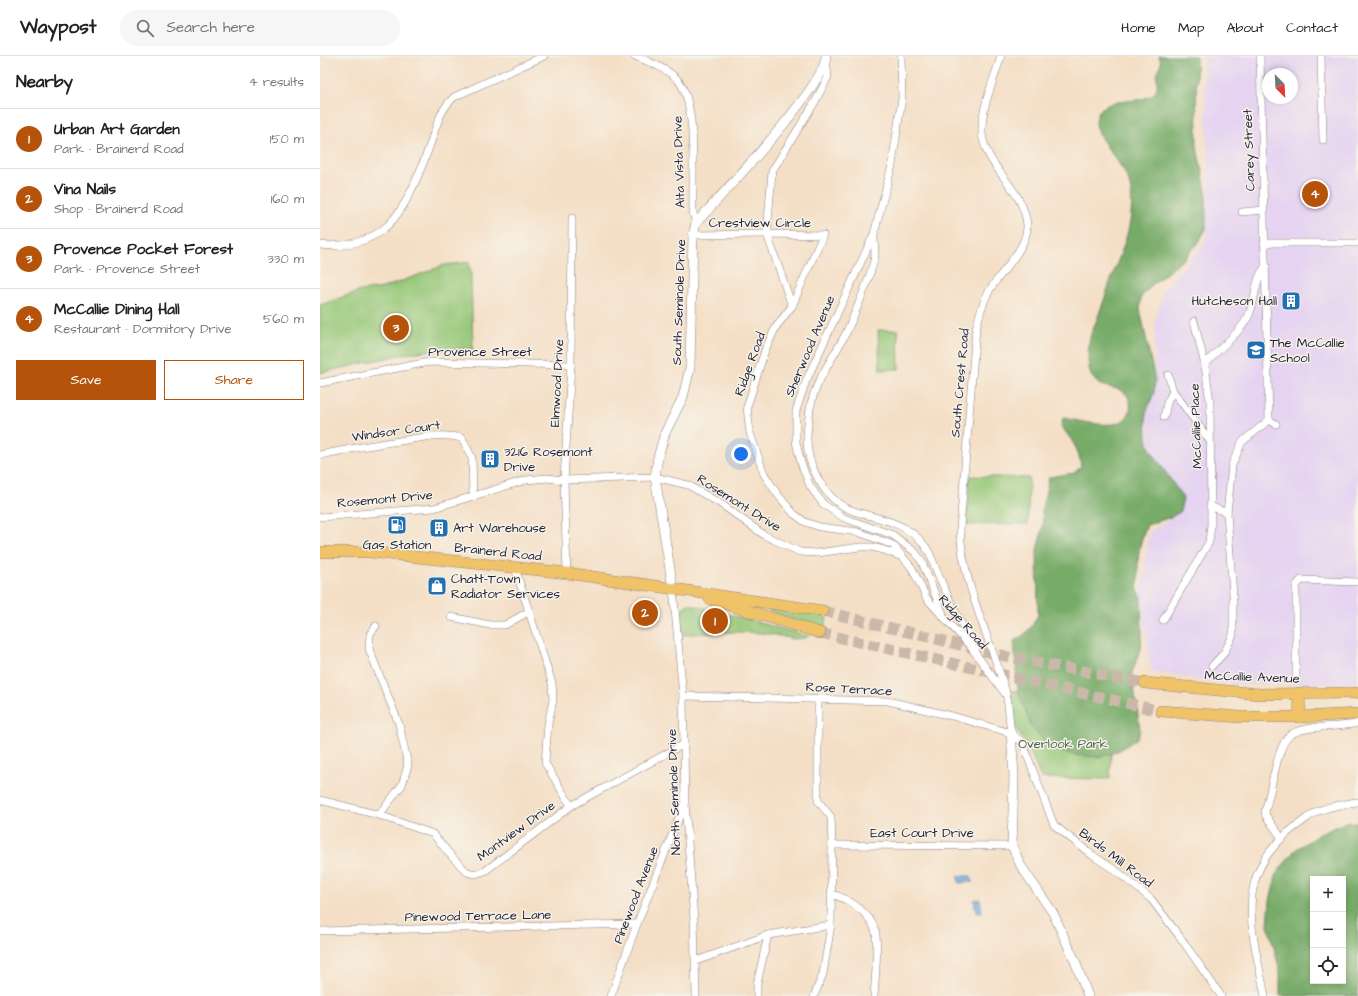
<!DOCTYPE html>
<html lang="en">
<head>
<meta charset="utf-8">
<style>
  :root { --surface:#fff; --page:#f6f6f6; --text:#222; --muted:#767676; --line:#e0e0e0; --accent:#b45309 }
  body { margin:0; font-family:"Architects Daughter",sans-serif; background:var(--page); color:var(--text) }
  .controls { position:absolute; right:12px; bottom:12px; display:grid; overflow:hidden; border-radius:0px; box-shadow:0 2px 6px #0003 }
  .controls button { width:36px; height:36px; display:grid; place-items:center; padding:0; border:0; border-bottom:1px solid var(--line); background:var(--surface); color:var(--text); font:20px sans-serif }
  .compass { position:absolute; left:942px; top:12px; width:36px; height:36px; border-radius:50%; background:var(--surface); box-shadow:0 2px 6px #0003; rotate:156deg }
  .you { position:absolute; left:421px; top:398px; width:14px; height:14px; margin:-10px; border:3px solid #fff; border-radius:50%; background:#1a73e8; box-shadow:0 0 0 6px #1a73e833 }
  .badge { display:grid; place-items:center; width:26px; height:26px; border-radius:50%; background:var(--accent); color:#fff; font-size:13px; font-weight:700 }
  .pin { position:absolute; translate:-50% -50%; border:2px solid #fff; box-shadow:0 1px 4px #0006 }
  .list { margin:0; padding:0; list-style:none }
  h2 { display:flex; justify-content:space-between; align-items:center; height:52px; margin:0; padding:0 16px; font-size:17px }
  h2 small { font-size:13px; font-weight:400; color:var(--muted) }
  .list li { display:grid; grid-template-columns:26px 1fr auto; gap:12px; align-items:center; box-sizing:border-box; height:60px; padding:0 16px; border-top:1px solid var(--line) }
  .list b { display:block; font-size:15px; white-space:nowrap }
  .list p { margin:0; font-size:13px; white-space:nowrap; color:var(--muted) }
  .list em { font-size:13px; font-style:normal; color:var(--muted) }
  .actions { display:flex; gap:8px; padding:12px 16px }
  .actions a { flex:1; padding:9px 0; border:1px solid var(--accent); border-radius:0px; text-align:center; font-size:14px; color:var(--accent) }
  .actions .main { background:var(--accent); color:#fff }
  .icon { flex:none; width:22px; height:22px; fill:none; stroke:currentColor; stroke-width:2; stroke-linecap:round; stroke-linejoin:round }
  .map { position:relative; flex:none; width:1038px; height:940px; overflow:hidden }
  header { display:flex; align-items:center; gap:24px; box-sizing:border-box; height:56px; padding:0 20px; background:var(--surface); border-bottom:1px solid var(--line) }
  header strong { font-size:19px }
  nav { display:flex; gap:22px; margin-inline-start:auto; font-size:14px }
  .search { width:280px; height:36px; background:var(--page); display:flex; align-items:center; gap:10px; box-sizing:border-box; padding:0 14px; border-radius:22px; color:var(--muted); font-size:15px }
  main { display:flex }
  aside { flex:1; background:var(--surface) }
  .map>svg:first-child { display:block }
</style>
</head>
<body>
<header>
<strong>Waypost</strong>
<div class="search"><svg class="icon" aria-label="search" viewBox="0 0 24 24"><circle cx="10" cy="10" r="6"/><path d="M15 15l6 6"/></svg>Search here</div>
<nav><a>Home</a><a>Map</a><a>About</a><a>Contact</a></nav>
</header>
<main>
<aside>
<h2>Nearby<small>4 results</small></h2>
<ul class="list">
<li><span class="badge">1</span><div><b>Urban Art Garden</b><p>Park · Brainerd Road</p></div><em>150 m</em></li>
<li><span class="badge">2</span><div><b>Vina Nails</b><p>Shop · Brainerd Road</p></div><em>160 m</em></li>
<li><span class="badge">3</span><div><b>Provence Pocket Forest</b><p>Park · Provence Street</p></div><em>330 m</em></li>
<li><span class="badge">4</span><div><b>McCallie Dining Hall</b><p>Restaurant · Dormitory Drive</p></div><em>560 m</em></li>
</ul>
<div class="actions"><a class="main">Save</a><a>Share</a></div>
</aside>
<div class="map">
<svg width="1038" height="940" viewBox="0 0 1038 940">
  <rect width="100%" height="100%" fill="#f7f3e8"/>
  <filter id="ink" filterUnits="userSpaceOnUse"><feTurbulence type="fractalNoise" baseFrequency=".025" numOctaves="2"/><feDisplacementMap in="SourceGraphic" scale="8" xChannelSelector="R" yChannelSelector="G"/><feConvolveMatrix kernelMatrix="1 2 1 2 8 2 1 2 1" color-interpolation-filters="sRGB"/></filter>
  <filter id="wash" filterUnits="userSpaceOnUse"><feTurbulence type="fractalNoise" baseFrequency=".012" numOctaves="4" result="noise"/><feDisplacementMap in="SourceGraphic" scale="16" xChannelSelector="R" yChannelSelector="G"/><feGaussianBlur stdDeviation="0.9" result="paint"/><feColorMatrix in="noise" values="0 0 0 0 0 0 0 0 0 0 0 0 0 0 0 0 0 1.4 0 .05"/><feComposite in="paint" operator="in"/></filter>
  <g filter="url(#wash)">
    <rect width="100%" height="100%" fill="#f4dfc6"/>
    <path fill="#e5d3f1" fill-rule="evenodd" d="M 883,0 L 1038,0 L 1038,627 L 914,629 L 831,615 L 821,540 L 829,476 L 860,456 L 863,442 L 830,393 L 826,357 L 834,337 L 835,265 L 843,235 L 885,186 L 889,117 ZM 948,18 L 972,18 L 972,42 L 948,42 Z"/>
    <g fill="#94c676" stroke="#5b7458">
      <polygon points="149,206 151,219 153,293 112,294 84,298 0,317 0,249 40,235 63,232 125,209"/>
      <polygon points="558,274 578,274 579,313 560,314"/>
      <polygon points="650,420 709,422 708,468 646,469"/>
      <path d="M 369,548 L 489,580 C 478,587 461,579 449,578 C 421,574 391,577 362,579 C 361,568 356,552 369,548 Z"/>
      <polygon points="449,553 489,556 507,561 505,571 481,566 449,555"/>
      <polygon points="690,635 750,635 791,697 790,723 721,722 708,691 695,671"/>
    </g>
    <g fill="#77ab67" stroke="#4c6651" fill-rule="evenodd">
      <path d="M 839,0 L 876,0 L 877,91 L 886,135 L 886,173 L 878,187 L 865,202 L 833,228 L 821,241 L 820,253 L 835,324 L 834,337 L 826,357 L 827,383 L 830,393 L 863,442 L 860,456 L 851,461 L 827,469 C 821,482 818,496 818,510 C 818,519 819,524 817,532 L 821,540 L 822,577 L 821,593 L 812,617 L 820,674 L 818,682 L 798,695 L 779,701 L 755,699 L 736,694 L 728,689 L 711,670 L 698,635 L 694,585 L 705,578 L 712,570 L 718,559 L 717,494 L 723,470 L 722,452 L 729,421 L 754,417 L 761,411 C 760,394 751,383 741,370 L 743,362 C 759,364 799,377 808,359 C 810,355 811,351 810,347 C 807,329 789,334 779,328 C 777,327 772,321 771,319 C 767,309 768,296 769,286 C 771,274 777,266 780,255 C 785,243 788,230 793,218 C 804,188 816,163 810,130 C 806,108 774,84 776,64 C 779,37 823,51 835,36 C 839,31 836,24 837,18 C 838,15 840,11 841,7 Z"/>
      <path d="M 1026,766 L 1038,767 L 1038,940 L 960,940 L 960,915 L 948,869 L 950,844 L 957,817 L 975,794 L 998,779 ZM 993,823 L 1023,823 L 1023,925 L 993,925 Z"/>
    </g>
    <g fill="#6aa6db" stroke="#46648b">
      <polygon points="638,820 651,820 653,826 639,827"/>
      <polygon points="660,843 662,856 656,857 654,844"/>
    </g>
  </g>
  <g filter="url(#ink)">
    <g fill="none" stroke-linecap="round" stroke-linejoin="round">
      <g stroke="#cab9aa" stroke-width="11" stroke-dasharray="11 5.5" stroke-linecap="butt">
        <polyline points="503,555 693,602 825,627"/>
        <polyline points="500,577 841,655"/>
      </g>
      <defs>
        <g id="minor">
          <path d="M 315,0 C 329,6 348,13 358,24 C 378,47 372,126 373,157 L 376,167"/>
          <polyline points="581,0 582,42 572,109 554,178 486,325 476,355 476,386 481,407 490,430 503,448 524,462 573,479 596,497 602,506 623,558"/>
          <path d="M 681,0 C 674,24 661,51 662,77 C 665,112 704,132 707,169 C 708,193 678,218 668,237 C 662,248 659,260 656,272 L 640,472 C 642,529 671,583 686,637 C 689,650 689,664 691,677"/>
          <polyline points="940,0 949,364 956,368"/>
          <polyline points="1001,0 1003,84"/>
          <polyline points="506,4 508,21 495,46 452,115 447,178 472,250 456,271 445,294 427,351 430,377 444,418 458,439 474,458 485,466 500,471 538,476 573,489 592,512 607,543 650,590 686,639"/>
          <polyline points="922,156 943,154"/>
          <polyline points="373,179 447,178 503,179 472,250"/>
          <path d="M 554,181 C 554,186 555,193 555,199 C 552,218 535,257 527,275 C 513,304 492,327 489,360 C 488,367 487,374 487,381 C 486,409 505,444 531,454 C 555,463 581,464 600,484 C 610,494 613,506 618,518 C 625,534 632,550 640,565 C 645,575 652,583 656,594"/>
          <polyline points="944,187 1038,187"/>
          <path d="M 0,189 C 23,192 51,186 68,169 C 87,152 101,113 110,89 C 116,70 120,54 134,41 L 224,0"/>
          <path d="M 885,309 C 897,293 918,280 928,261 C 936,246 934,222 946,210"/>
          <polyline points="0,327 109,306 251,309"/>
          <polyline points="853,335 890,385"/>
          <polyline points="844,361 847,347 853,335 848,319"/>
          <path d="M 0,399 C 29,393 57,388 86,384 C 105,381 123,377 142,382 L 152,402 L 153,441"/>
          <polyline points="890,450 907,457"/>
          <polyline points="0,461 114,452 206,424 227,422 244,424 335,421 368,429 401,448 444,479 480,496 497,497 540,491 552,491 564,494 582,501"/>
          <polyline points="195,512 232,627 233,644 228,668 225,707 251,750"/>
          <polyline points="247,517 244,424 251,309 252,162"/>
          <polyline points="353,532 363,640 365,747 374,864 376,940"/>
          <polyline points="131,561 170,569 185,569 208,556"/>
          <polyline points="843,564 889,486 891,469 890,346 885,309 874,265"/>
          <polyline points="56,570 50,578 49,593 79,668 88,709 82,729 59,759"/>
          <polyline points="892,610 904,597 913,579 913,539 907,457 912,409 922,386 949,364"/>
          <polyline points="976,621 976,530 981,524 1038,526"/>
          <polyline points="363,640 568,645 632,660 691,677 702,686 734,769 772,799 799,817 831,843 860,881 901,940"/>
          <polyline points="0,744 59,759 113,778 132,801 147,816 155,818 165,815 251,750 364,688"/>
          <path d="M 961,781 L 946,760 L 945,755 C 951,738 957,690 969,680 C 973,676 981,674 986,673 C 1003,669 1021,672 1038,667"/>
          <polyline points="512,789 692,790"/>
          <path d="M 511,838 C 528,842 550,857 555,874 C 559,885 555,926 554,940"/>
          <polyline points="0,875 317,868"/>
          <polyline points="376,905 448,879 511,869"/>
          <polyline points="291,940 317,868 364,749"/>
          <polyline points="437,940 437,928 448,879"/>
          <polyline points="494,940 503,918 511,869 512,789 511,761 498,745 498,643"/>
          <path d="M 945,940 C 932,872 911,819 976,770 C 982,766 988,761 994,757 C 1002,752 1028,747 1038,746"/>
        </g>
        <g id="tertiary">
          <path d="M 353,532 L 335,421 L 338,401 L 345,377 L 363,341 L 370,312 L 373,179 L 376,167 C 401,139 506,30 506,0"/>
          <polyline points="691,677 694,720 692,790 701,810 733,857 755,905 768,940"/>
        </g>
        <g id="primary">
          <polyline points="0,496 50,496 247,517 503,555"/>
          <polyline points="390,543 500,577"/>
          <polyline points="825,627 939,638 1038,637"/>
          <polyline points="979,637 980,661"/>
          <polyline points="841,655 920,661 980,661 1038,658"/>
        </g>
      </defs>
      <use href="#minor" stroke="#8b8080" stroke-width="8"/>
      <use href="#tertiary" stroke="#8b8080" stroke-width="10"/>
      <use href="#primary" stroke="#8b8080" stroke-width="12"/>
      <use href="#minor" stroke="#fff" stroke-width="7"/>
      <use href="#tertiary" stroke="#fff" stroke-width="9"/>
      <use href="#primary" stroke="#f1c369" stroke-width="11"/>
    </g>
  </g>
  <defs>
    <symbol id="building-square" viewBox="-11 -11 22 22"><rect x="-9" y="-9" width="18" height="18" rx="4" fill="#1f6fb2" stroke="#f7f3e8"/><path d="M-4-6H4V6H1V3H-1V6H-4ZM-2.5-4.3h1.7v1.8h-1.7ZM.8-4.3h1.7v1.8H.8ZM-2.5-1h1.7V.8h-1.7ZM.8-1h1.7V.8H.8Z" fill="#fff"/></symbol>
    <symbol id="school-square" viewBox="-11 -11 22 22"><rect x="-9" y="-9" width="18" height="18" rx="4" fill="#1f6fb2" stroke="#f7f3e8"/><path d="M0-5L7-2L0 1L-7-2ZM-4 1L0 2.5L4 1V4Q0 6-4 4Z" fill="#fff"/></symbol>
    <symbol id="fuel-square" viewBox="-11 -11 22 22"><rect x="-9" y="-9" width="18" height="18" rx="4" fill="#1f6fb2" stroke="#f7f3e8"/><path d="M-5.5-6h7V0h2V4h1.3V-2.5L3-4.5l.8-.8L6-3V5H2.5V1h-1V6h-7ZM-4.2-4.7v3.2H.2V-4.7Z" fill="#fff"/></symbol>
    <symbol id="shop-square" viewBox="-11 -11 22 22"><rect x="-9" y="-9" width="18" height="18" rx="4" fill="#1f6fb2" stroke="#f7f3e8"/><path d="M-5-2.5h2.3a2.7 3.5 0 0 1 5.4 0H5L5.5 6h-11ZM-1.5-2.5h3a1.5 2.3 0 0 0-3 0Z" fill="#fff"/></symbol>
  </defs>
  <g fill-rule="evenodd">
    <use href="#building-square" x="960" y="234" width="22" height="22"/>
    <use href="#school-square" x="925" y="283" width="22" height="22"/>
    <use href="#building-square" x="159" y="392" width="22" height="22"/>
    <use href="#fuel-square" x="66" y="458" width="22" height="22"/>
    <use href="#building-square" x="108" y="461" width="22" height="22"/>
    <use href="#shop-square" x="106" y="519" width="22" height="22"/>
  </g>
  <g text-anchor="middle" dominant-baseline="central" stroke-width="3" stroke-linejoin="round" paint-order="stroke">
    <g font-size="13" fill="#22223b" stroke="#f7f3e8">
      <text transform="translate(929 94) rotate(-92)">Carey Street</text>
      <text transform="translate(359 106) rotate(-92)">Alta Vista Drive</text>
      <text x="440" y="167">Crestview Circle</text>
      <text transform="translate(359 246) rotate(-88)">South Seminole Drive</text>
      <text transform="translate(490 290) rotate(-67)">Sherwood Avenue</text>
      <text x="160" y="296">Provence Street</text>
      <text transform="translate(430 308) rotate(-70)">Ridge Road</text>
      <text transform="translate(237 327) rotate(-87)">Elmwood Drive</text>
      <text transform="translate(640 327) rotate(-85)">South Crest Road</text>
      <text transform="translate(876 370) rotate(-92)">McCallie Place</text>
      <text transform="translate(76 375) rotate(-8)">Windsor Court</text>
      <text transform="translate(65 443) rotate(-5)">Rosemont Drive</text>
      <text transform="translate(419 447) rotate(32)">Rosemont Drive</text>
      <text transform="translate(178 496) rotate(6)">Brainerd Road</text>
      <text transform="translate(643 566) rotate(49)">Ridge Road</text>
      <text transform="translate(932 621) rotate(2)">McCallie Avenue</text>
      <text transform="translate(529 633) rotate(3)">Rose Terrace</text>
      <text transform="translate(354 736) rotate(-92)">North Seminole Drive</text>
      <text transform="translate(196 775) rotate(-36)">Montview Drive</text>
      <text x="602" y="777">East Court Drive</text>
      <text transform="translate(796 802) rotate(37)">Birds Mill Road</text>
      <text transform="translate(316 839) rotate(-69)">Pinewood Avenue</text>
      <text transform="translate(158 860) rotate(-1)">Pinewood Terrace Lane</text>
    </g>
    <g font-size="13" fill="#22223b" stroke="#f7f3e8" text-anchor="start">
      <text x="957" y="245" text-anchor="end">Hutcheson Hall</text>
      <text x="950" y="287">The McCallie<tspan x="950" dy="15">School</tspan></text>
      <text x="184" y="396">3216 Rosemont<tspan x="184" dy="15">Drive</tspan></text>
      <text x="133" y="472">Art Warehouse</text>
      <text x="77" y="489" text-anchor="middle">Gas Station</text>
      <text x="131" y="523">Chatt-Town<tspan x="131" dy="15">Radiator Services</tspan></text>
    </g>
    <g font-size="13" fill="#4a5b50" stroke="#f7f3e8">
      <text x="743" y="688">Overlook Park</text>
    </g>
  </g>
</svg>
<div class="controls">
<button>+</button>
<button>−</button>
<button><svg class="icon" aria-label="locate" viewBox="0 0 24 24"><circle cx="12" cy="12" r="6"/><path d="M12 2v4M12 18v4M2 12h4M18 12h4"/></svg></button>
</div>
<svg class="compass" viewBox="-18 -18 36 36"><path d="M0-13l5 13h-10z" fill="#e53935"/><path d="M0 13l5-13h-10z" fill="#767676"/></svg>
<div class="you"></div>
<div class="pin badge" style="left:395px;top:565px">1</div>
<div class="pin badge" style="left:325px;top:557px">2</div>
<div class="pin badge" style="left:76px;top:272px">3</div>
<div class="pin badge" style="left:995px;top:138px">4</div>
</div>
</main>
</body>
</html>
